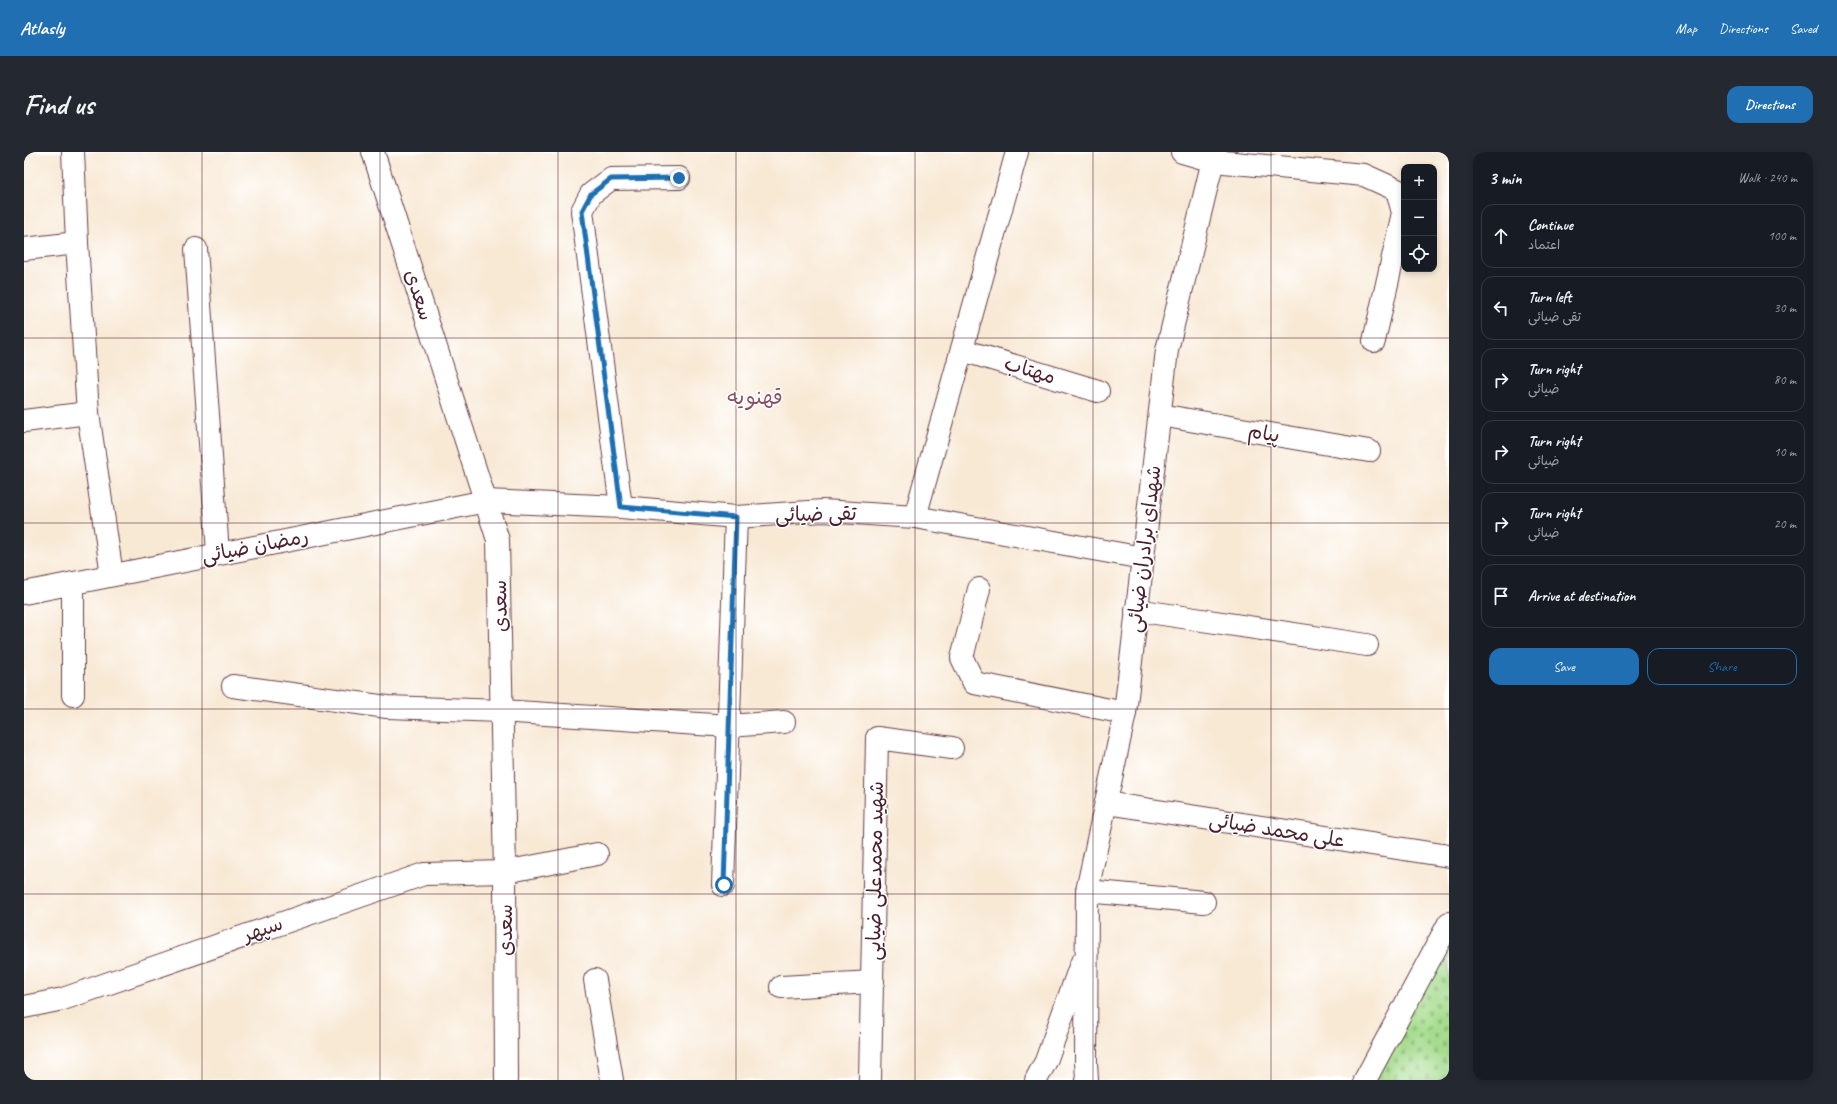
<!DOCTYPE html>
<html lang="en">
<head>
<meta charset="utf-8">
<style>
  :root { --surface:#171b24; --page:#242831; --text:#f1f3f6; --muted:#9ea1a6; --line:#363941; --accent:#1f6fb2 }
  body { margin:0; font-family:Caveat,"Playpen Sans Arabic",sans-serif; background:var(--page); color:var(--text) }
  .controls { position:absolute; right:12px; top:12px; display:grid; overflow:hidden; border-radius:8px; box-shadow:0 2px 6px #0003 }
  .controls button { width:36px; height:36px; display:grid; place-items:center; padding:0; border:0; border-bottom:1px solid var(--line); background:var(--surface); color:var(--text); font:20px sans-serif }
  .stop { position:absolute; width:12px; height:12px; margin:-9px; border:3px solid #1f6fb2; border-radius:50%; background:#fff }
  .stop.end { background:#1f6fb2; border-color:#fff; box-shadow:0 1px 4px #0008 }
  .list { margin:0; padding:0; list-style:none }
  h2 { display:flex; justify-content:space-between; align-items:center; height:52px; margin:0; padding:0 16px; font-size:17px }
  h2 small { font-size:13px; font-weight:400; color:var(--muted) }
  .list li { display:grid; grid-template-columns:26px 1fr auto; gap:12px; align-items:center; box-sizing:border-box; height:64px; margin:0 8px 8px; padding:0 8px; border:1px solid var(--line); border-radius:12px }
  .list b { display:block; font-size:15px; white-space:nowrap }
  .list p { margin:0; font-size:13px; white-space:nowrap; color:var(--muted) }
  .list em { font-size:13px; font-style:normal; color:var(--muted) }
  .actions { display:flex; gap:8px; padding:12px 16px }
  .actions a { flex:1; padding:9px 0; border:1px solid var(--accent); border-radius:12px; text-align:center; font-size:14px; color:var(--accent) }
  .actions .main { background:var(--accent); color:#fff }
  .icon { flex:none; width:22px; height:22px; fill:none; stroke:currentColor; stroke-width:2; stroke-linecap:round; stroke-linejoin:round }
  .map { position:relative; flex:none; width:1425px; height:928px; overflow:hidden; border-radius:12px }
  header { display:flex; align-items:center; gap:24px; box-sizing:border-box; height:56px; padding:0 20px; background:var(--accent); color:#fff }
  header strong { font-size:19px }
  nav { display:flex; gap:22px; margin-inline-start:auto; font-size:14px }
  .intro { display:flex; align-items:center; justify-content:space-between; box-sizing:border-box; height:96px; padding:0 24px }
  h1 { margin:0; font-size:28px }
  .button { padding:10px 18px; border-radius:12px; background:var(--accent); color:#fff; font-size:14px; font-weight:700 }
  main { display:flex; gap:24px; padding:0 24px }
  aside { flex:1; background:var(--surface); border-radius:12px; box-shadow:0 2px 6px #0003 }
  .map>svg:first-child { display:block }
</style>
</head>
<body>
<header>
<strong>Atlasly</strong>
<nav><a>Map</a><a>Directions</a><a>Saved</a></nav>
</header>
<div class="intro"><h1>Find us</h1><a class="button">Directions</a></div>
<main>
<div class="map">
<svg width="1425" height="928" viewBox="0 0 1425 928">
  <defs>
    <pattern id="cemetery-stones" width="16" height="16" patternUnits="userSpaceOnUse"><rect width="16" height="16" fill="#a5dc8d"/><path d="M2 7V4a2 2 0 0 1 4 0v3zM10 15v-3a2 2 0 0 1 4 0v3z" fill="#90bc7a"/></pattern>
  </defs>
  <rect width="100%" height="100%" fill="#fff"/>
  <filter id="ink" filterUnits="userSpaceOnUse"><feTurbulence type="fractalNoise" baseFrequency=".025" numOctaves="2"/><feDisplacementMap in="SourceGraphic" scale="8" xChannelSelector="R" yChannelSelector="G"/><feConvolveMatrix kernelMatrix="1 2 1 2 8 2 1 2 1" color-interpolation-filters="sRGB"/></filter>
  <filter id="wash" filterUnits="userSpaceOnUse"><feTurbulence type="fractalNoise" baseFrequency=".012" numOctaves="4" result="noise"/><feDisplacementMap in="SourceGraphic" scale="16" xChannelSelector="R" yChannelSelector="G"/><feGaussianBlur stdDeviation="0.9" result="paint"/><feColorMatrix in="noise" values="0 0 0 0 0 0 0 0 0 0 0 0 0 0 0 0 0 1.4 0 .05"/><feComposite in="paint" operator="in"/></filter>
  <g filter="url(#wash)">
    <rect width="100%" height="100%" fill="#f8e9d5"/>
    <polygon fill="url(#cemetery-stones)" stroke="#787e5c" points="1425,782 1425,928 1343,928"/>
  </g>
  <g filter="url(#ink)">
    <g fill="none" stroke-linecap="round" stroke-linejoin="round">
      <defs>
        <g id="minor">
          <polyline points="49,0 53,91 64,261 88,423"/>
          <polyline points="1158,0 1189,9 1340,23 1373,38 1379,61 1350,189"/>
          <polyline points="0,97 53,91"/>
          <polyline points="172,97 194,401"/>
          <polyline points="938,198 1074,239"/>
          <polyline points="1136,263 1345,299"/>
          <polyline points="0,269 64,261"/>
          <polyline points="597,355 558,59 567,42 587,27 655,26"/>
          <polyline points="891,365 993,0"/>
          <polyline points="49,431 49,543"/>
          <polyline points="955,437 938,506 950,531 1101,561"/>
          <polyline points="0,441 462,349 597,355 712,365 799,359 891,365 1119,406"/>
          <polyline points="1112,458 1343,493"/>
          <polyline points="209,534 363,555 477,559 705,574 760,570"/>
          <polyline points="1082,651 1425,704"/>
          <polyline points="699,733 712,365"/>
          <polyline points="1063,739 1180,750"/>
          <polyline points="571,828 588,928"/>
          <polyline points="757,835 849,830"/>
          <polyline points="0,855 39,847 400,722 481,720 573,702"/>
          <polyline points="846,928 853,586 928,596"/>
          <polyline points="1341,928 1425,771"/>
        </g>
        <g id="major">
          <polyline points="349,0 474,388 481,720 482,928"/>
          <polyline points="1012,928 1022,909 1057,812"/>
          <polyline points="1063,928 1062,910 1063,739 1101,561 1143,198 1191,0"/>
        </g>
      </defs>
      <use href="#minor" stroke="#643d44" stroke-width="24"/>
      <use href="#major" stroke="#643d44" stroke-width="24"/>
      <use href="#minor" stroke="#fff" stroke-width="22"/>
      <use href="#major" stroke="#fff" stroke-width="22"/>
    </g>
  </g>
  <g fill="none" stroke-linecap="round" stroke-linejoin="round" filter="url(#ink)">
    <polyline stroke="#1f6fb2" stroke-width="5" points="655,26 587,27 567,42 558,59 597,355 712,365 700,733"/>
  </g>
  <path fill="none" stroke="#4a1f2b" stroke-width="1" stroke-opacity="0.55" d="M 178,0 L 178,928M 356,0 L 356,928M 534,0 L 534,928M 712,0 L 712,928M 891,0 L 891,928M 1069,0 L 1069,928M 1247,0 L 1247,928M 0,186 L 1425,186M 0,371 L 1425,371M 0,557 L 1425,557M 0,742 L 1425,742"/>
  <g text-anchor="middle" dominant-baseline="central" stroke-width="3" stroke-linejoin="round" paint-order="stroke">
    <g font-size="20" fill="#4a1f2b" stroke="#fff">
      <text transform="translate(395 143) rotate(72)">سعدی</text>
      <text transform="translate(1006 218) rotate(17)">مهتاب</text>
      <text transform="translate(1240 281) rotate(10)">پیام</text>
      <text transform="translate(792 362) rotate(-1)">تقی ضیائی</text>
      <text transform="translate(231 394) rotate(-11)">رمضان ضیائی</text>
      <text transform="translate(1120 397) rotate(-83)">شهدای برادران ضیائی</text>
      <text transform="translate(476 454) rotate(-91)">سعدی</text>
      <text transform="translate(1253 678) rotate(9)">علی محمد ضیائی</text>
      <text transform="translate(851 719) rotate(-89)">شهید محمدعلی ضیایی</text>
      <text transform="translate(239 777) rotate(-19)">سپهر</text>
      <text transform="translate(481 778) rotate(-90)">سعدی</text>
    </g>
    <g font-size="21" fill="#874f60" stroke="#fff">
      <text x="731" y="245">قهنویه</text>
    </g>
  </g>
</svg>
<div class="controls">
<button>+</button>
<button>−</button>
<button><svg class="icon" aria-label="locate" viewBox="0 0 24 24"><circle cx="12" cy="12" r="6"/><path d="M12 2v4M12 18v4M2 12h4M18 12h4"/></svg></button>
</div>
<div class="stop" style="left:700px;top:733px"></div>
<div class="stop end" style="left:655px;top:26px"></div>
</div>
<aside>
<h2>3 min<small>Walk · 240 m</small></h2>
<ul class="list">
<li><svg class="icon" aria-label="ahead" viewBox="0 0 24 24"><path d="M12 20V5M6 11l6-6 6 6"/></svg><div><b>Continue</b><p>اعتماد</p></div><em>100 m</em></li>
<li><svg class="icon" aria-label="left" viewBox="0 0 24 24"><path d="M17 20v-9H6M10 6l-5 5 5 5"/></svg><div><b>Turn left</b><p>تقی ضیائی</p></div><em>30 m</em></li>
<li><svg class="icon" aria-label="right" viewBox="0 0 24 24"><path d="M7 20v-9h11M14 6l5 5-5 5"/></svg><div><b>Turn right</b><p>ضیائی</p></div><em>80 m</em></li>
<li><svg class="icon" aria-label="right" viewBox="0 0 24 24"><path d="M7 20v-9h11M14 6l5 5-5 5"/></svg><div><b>Turn right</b><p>ضیائی</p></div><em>10 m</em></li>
<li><svg class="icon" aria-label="right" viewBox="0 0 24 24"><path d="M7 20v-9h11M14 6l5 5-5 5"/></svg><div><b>Turn right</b><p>ضیائی</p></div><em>20 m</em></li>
<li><svg class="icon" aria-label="arrive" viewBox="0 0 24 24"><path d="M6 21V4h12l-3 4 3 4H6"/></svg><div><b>Arrive at destination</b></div></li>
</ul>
<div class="actions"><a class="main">Save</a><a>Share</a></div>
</aside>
</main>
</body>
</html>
